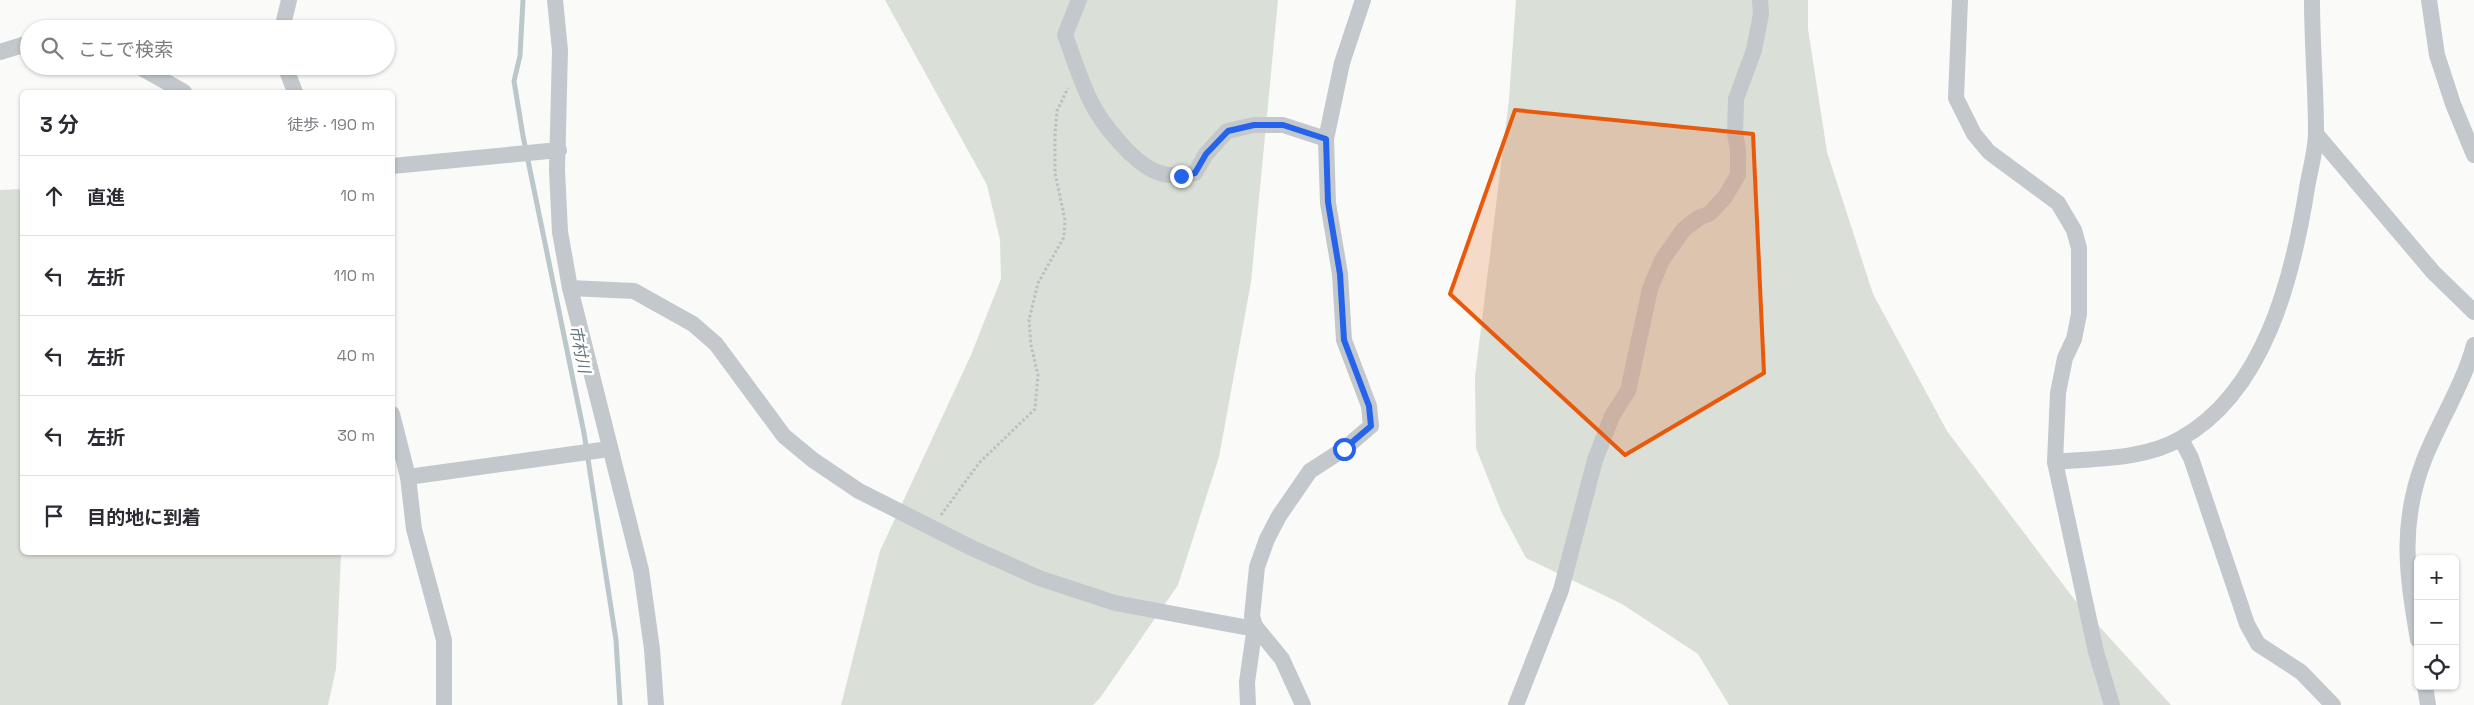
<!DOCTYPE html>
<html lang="ja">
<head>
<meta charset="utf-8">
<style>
  :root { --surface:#fff; --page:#f2f2f3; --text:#2b2b33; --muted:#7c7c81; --line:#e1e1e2 }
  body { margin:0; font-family:"Space Grotesk","Noto Sans JP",sans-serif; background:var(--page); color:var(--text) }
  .controls { position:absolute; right:15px; bottom:15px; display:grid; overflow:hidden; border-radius:8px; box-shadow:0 1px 4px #0004 }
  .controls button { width:45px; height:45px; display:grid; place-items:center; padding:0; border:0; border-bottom:1px solid var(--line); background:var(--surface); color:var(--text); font:25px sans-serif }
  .stop { position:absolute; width:15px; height:15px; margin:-11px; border:4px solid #2563eb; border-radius:50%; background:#fff }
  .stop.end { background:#2563eb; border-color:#fff; box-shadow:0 1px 5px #0008 }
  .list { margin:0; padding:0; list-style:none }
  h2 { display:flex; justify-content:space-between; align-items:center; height:65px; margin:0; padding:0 20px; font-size:21px }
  h2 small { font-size:16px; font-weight:400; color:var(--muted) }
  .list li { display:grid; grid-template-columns:32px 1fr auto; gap:15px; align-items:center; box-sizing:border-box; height:80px; padding:0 20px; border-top:1px solid var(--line) }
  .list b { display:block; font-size:19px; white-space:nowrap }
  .list em { font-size:16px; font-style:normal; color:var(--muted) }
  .icon { flex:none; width:28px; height:28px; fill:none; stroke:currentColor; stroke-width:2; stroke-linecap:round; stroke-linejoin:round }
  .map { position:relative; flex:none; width:2474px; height:705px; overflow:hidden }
  .search { position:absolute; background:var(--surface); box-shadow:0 1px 4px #0004; left:20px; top:20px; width:375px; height:55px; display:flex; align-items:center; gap:12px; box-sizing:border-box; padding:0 18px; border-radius:28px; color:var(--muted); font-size:19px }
  .panel { position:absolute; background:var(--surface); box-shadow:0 1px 4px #0004; left:20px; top:90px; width:375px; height:465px; border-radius:8px }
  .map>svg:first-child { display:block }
</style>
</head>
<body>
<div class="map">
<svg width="2474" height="705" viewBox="0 0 2474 705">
  <rect width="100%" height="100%" fill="#fafaf8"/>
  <g fill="#dadfd7">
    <polygon points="885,0 1278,0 1251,282 1219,457 1178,585 1100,698 1093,705 841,705 880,551 971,355 1001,279 1000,240 987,185"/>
    <polygon points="1516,0 1808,0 1808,29 1827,152 1873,294 1947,431 2074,599 2171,705 1729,705 1698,654 1622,604 1526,558 1501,511 1476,448 1475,377 1509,99"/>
    <polygon points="22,189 22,552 341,553 336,669 328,705 0,705 0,190"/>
  </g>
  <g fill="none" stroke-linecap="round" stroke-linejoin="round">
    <polyline stroke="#bbc7cb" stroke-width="5" points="523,0 520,56 514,81 523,136 584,433 616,640 620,705"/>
    <polyline stroke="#bbbfc2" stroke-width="3" stroke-dasharray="2.5 2.5" stroke-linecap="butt" points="941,515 979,463 1035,409 1038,375 1031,345 1029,320 1038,283 1064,237 1065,220 1055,173 1055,134 1057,111 1068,88"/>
    <g stroke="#c3c8cc" stroke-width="16">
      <polyline points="555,0 560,50 557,170 560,232 570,288 641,570 652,649 656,705"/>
      <path d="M 1079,0 L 1065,35 C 1073,56 1080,79 1090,100 C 1101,123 1135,166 1160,173 C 1171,177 1184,175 1195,173 L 1206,154 L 1227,131 L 1254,125 L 1283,125 L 1326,139"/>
      <polyline points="1960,0 1956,98 1974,134 1989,152 2058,203 2074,230 2079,248 2079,314 2074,339 2065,358 2058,393 2055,462 2096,652 2112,705"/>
      <polyline points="2429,0 2437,55 2453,104 2474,155"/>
      <polyline points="282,29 289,0"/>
      <polyline points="0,52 29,43"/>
      <polyline points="138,66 184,92"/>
      <polyline points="285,66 295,92"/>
      <polyline points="2316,134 2433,272 2474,312"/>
      <polyline points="392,166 559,150"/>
      <polyline points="570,288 634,291 693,324 716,344 784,436 813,460 859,491 972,548 1039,578 1115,603 1244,627 1255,626"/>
      <polyline points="392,414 408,477 414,529 444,640 444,705"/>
      <polyline points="2181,439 2191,458 2247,624 2258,644 2301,672 2333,705"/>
      <path d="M 2055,462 C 2096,458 2143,460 2180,439 C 2265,392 2293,276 2307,188 C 2310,170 2316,150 2316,132 C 2316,88 2312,44 2312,0"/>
      <polyline points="408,477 609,449"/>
      <path d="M 2418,640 C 2407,574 2399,525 2424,460 C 2439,422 2463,385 2474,345"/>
      <polyline points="2425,686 2428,705"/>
      <polyline points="1248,705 1247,682 1255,626"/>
      <polyline points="1303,705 1282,659 1255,626 1252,616 1257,567 1267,539 1279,516 1310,471 1344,449 1371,426 1369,406 1344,340 1340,274 1328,203 1326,139 1342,63 1363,0"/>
      <polyline points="1516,705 1561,590 1595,460 1612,416 1628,391 1650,289 1662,260 1684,229 1700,217 1709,214 1725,197 1738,175 1738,149 1735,134 1736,99 1754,50 1761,14 1760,0"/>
    </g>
  </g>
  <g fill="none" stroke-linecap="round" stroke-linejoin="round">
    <polyline stroke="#2563eb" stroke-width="6" points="1181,176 1195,173 1206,154 1228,131 1254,125 1283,125 1326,139 1328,202 1340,274 1344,340 1369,406 1371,426 1344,449"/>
  </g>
  <path fill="#e8590c" fill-opacity="0.2" stroke="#e8590c" stroke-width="4" stroke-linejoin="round" d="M 1515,110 L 1753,134 L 1764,373 L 1625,455 L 1450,294 Z"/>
  <g text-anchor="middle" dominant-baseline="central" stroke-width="5" stroke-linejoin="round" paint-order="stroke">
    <g font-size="16" font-style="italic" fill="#60757c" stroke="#fff">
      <text transform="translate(580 349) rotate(79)">市村川</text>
    </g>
  </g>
</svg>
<div class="controls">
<button>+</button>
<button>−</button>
<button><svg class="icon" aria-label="locate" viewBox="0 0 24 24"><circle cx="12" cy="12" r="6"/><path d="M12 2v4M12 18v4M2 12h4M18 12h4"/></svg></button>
</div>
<div class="stop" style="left:1344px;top:449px"></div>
<div class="stop end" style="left:1181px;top:176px"></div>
<div class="search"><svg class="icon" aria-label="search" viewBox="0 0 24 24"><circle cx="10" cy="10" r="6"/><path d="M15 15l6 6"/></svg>ここで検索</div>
<section class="panel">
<h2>3 分<small>徒歩 · 190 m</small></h2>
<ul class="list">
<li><svg class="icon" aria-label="ahead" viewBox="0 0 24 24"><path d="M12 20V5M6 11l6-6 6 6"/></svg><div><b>直進</b></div><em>10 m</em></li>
<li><svg class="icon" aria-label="left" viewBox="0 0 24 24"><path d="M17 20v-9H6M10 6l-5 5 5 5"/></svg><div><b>左折</b></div><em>110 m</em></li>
<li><svg class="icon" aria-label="left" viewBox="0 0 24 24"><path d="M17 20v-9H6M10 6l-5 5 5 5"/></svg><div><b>左折</b></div><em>40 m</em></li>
<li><svg class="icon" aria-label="left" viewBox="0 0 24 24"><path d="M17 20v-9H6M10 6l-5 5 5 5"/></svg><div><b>左折</b></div><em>30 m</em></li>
<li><svg class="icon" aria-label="arrive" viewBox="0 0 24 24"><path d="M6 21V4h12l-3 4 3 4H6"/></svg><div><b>目的地に到着</b></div></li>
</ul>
</section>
</div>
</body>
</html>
